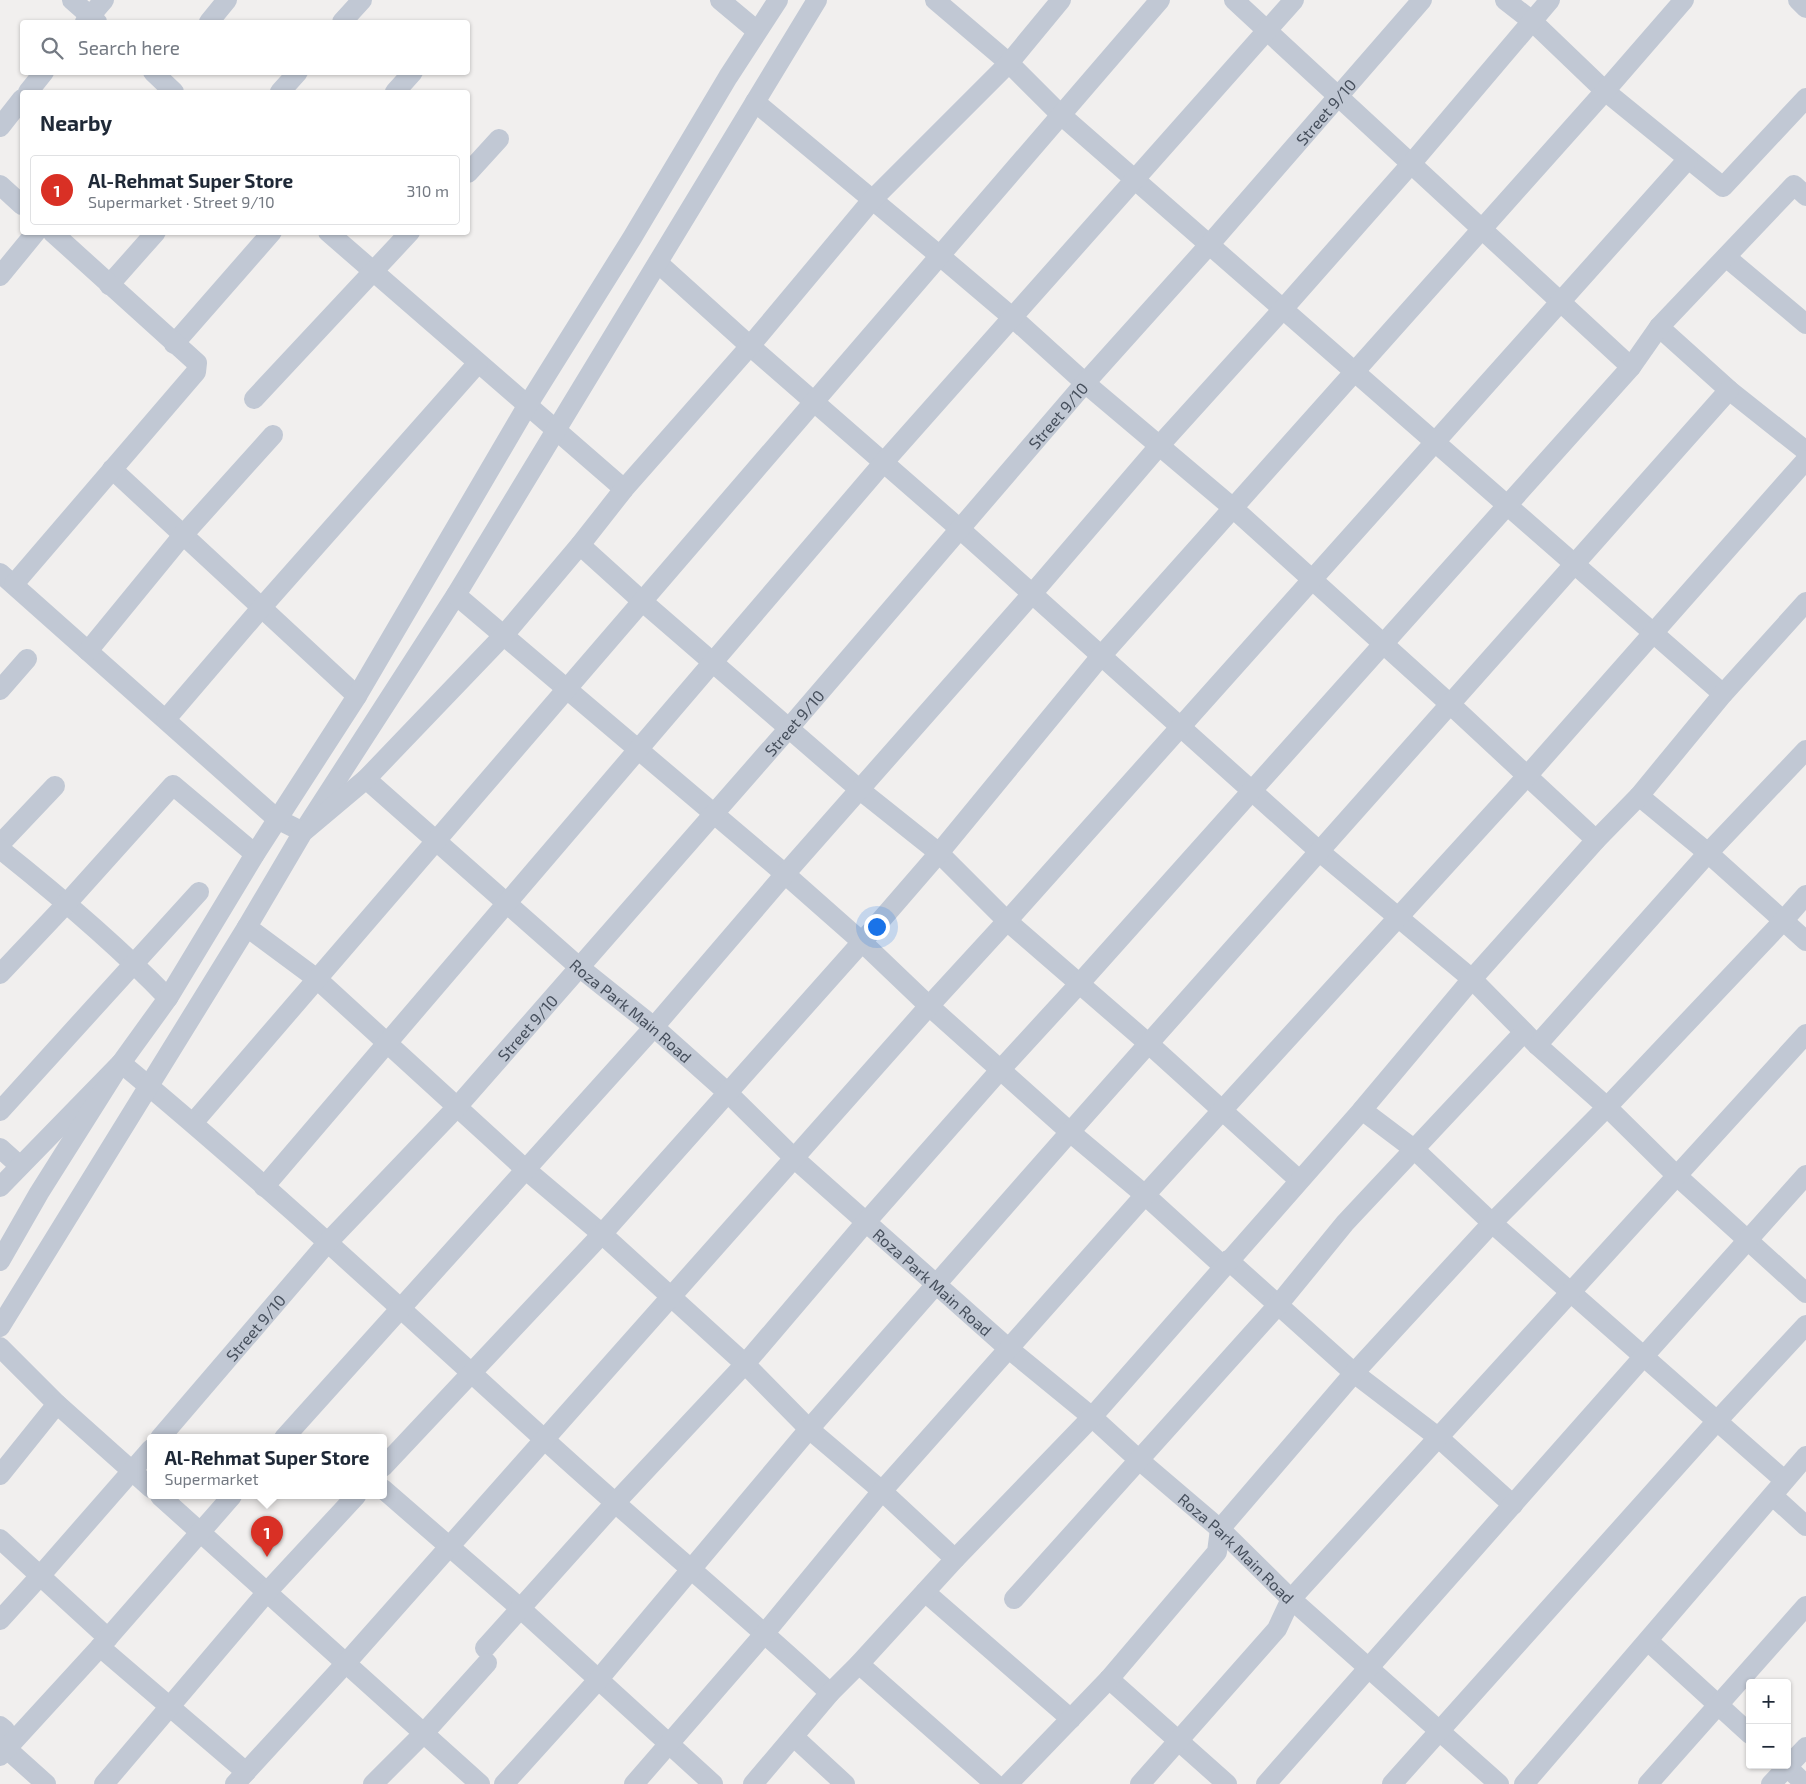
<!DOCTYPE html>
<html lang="en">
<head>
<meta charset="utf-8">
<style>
  :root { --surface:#fff; --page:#f6f6f7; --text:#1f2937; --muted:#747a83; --line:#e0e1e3; --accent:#d93025 }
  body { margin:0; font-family:"Exo 2",sans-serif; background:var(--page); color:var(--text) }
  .controls { position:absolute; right:15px; bottom:15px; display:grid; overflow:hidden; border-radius:5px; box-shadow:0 1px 4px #0004 }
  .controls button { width:45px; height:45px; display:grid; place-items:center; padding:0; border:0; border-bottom:1px solid var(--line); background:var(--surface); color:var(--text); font:25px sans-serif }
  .you { position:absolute; left:876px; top:926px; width:18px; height:18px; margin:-12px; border:4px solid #fff; border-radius:50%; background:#1a73e8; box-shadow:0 0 0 8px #1a73e833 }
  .badge { display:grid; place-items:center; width:32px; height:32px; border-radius:50%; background:var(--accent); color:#fff; font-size:16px; font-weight:700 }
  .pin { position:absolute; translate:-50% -41px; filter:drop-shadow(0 1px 2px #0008) }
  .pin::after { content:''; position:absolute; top:26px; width:18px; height:15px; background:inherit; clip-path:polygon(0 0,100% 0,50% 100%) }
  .popup { position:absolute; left:147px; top:1434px; width:240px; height:65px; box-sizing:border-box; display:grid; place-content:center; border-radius:5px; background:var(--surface); filter:drop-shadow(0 1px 4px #0005); font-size:16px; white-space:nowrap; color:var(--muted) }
  .popup b { font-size:19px; color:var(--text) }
  .popup::after { content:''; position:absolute; left:50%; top:100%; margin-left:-10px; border:10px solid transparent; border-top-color:var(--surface) }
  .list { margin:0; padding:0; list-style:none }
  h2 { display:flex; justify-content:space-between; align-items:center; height:65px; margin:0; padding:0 20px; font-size:21px }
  h2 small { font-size:16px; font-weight:400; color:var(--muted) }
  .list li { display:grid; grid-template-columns:32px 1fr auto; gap:15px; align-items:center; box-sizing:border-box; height:70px; margin:0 10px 10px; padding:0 10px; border:1px solid var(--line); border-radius:5px }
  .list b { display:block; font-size:19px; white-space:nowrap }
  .list p { margin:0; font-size:16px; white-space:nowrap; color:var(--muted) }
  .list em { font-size:16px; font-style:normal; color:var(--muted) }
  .icon { flex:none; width:28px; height:28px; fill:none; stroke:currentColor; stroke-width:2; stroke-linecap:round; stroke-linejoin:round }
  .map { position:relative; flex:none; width:1806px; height:1784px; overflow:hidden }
  .search { position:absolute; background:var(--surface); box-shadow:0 1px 4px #0004; left:20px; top:20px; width:450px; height:55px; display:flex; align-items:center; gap:12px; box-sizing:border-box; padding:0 18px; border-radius:5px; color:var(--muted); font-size:19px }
  .panel { position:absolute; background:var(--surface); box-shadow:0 1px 4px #0004; left:20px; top:90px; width:450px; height:145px; border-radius:5px }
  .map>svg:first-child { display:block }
</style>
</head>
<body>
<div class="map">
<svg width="1806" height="1784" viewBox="0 0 1806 1784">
  <rect width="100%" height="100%" fill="#f1efee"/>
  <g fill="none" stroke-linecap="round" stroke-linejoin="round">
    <g stroke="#c1c8d4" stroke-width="20">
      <polyline points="72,0 97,22"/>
      <polyline points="720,0 757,31"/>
      <polyline points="935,0 1009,63 1061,115 1723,694"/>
      <polyline points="1234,0 1631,367"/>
      <polyline points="1505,0 1532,21 1605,91 1723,187 1806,98"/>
      <polyline points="1798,0 1806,8"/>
      <polyline points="85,22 104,0"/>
      <polyline points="209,22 227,0"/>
      <polyline points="342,22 362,0"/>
      <polyline points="153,72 174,92"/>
      <polyline points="28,92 44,72"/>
      <polyline points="280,92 298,72"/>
      <polyline points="395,92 413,72"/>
      <polyline points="755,102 940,256 1012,317 1085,383 1233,508 1451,705 1596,840"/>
      <polyline points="0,127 22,99"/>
      <polyline points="468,173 499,139"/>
      <polyline points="0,185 22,205"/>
      <polyline points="328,232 624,489"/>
      <polyline points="1726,257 1806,324"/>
      <polyline points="658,263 750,346 961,530 1320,852 1472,979 1537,1045 1607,1107 1677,1176 1806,1293"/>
      <polyline points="0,276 36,232"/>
      <polyline points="109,285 156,232"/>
      <polyline points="1659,327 1729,390 1806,451"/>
      <polyline points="174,344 272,232"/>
      <polyline points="254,399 410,232"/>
      <polyline points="112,469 357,696"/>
      <polyline points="580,545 643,602 860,790 939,853 1007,921 1149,1044 1299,1180"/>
      <polyline points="0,573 277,819 303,832 456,595 817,0"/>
      <polyline points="14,584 196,372 197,363 52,232"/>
      <polyline points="456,595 785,874 862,942 929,1006 1070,1132 1145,1195 1223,1266"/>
      <polyline points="88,651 183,535 273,435"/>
      <polyline points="0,690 27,659"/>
      <polyline points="166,719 262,607 478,363"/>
      <path id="s1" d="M 366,779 L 579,967 L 654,1027 L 728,1093 L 795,1159 L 1009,1349 L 1092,1417 L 1139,1460 L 1220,1529 L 1291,1599 L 1499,1784"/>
      <polyline points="1639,796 1708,853 1806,941"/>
      <polyline points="0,844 55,786"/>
      <path d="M 0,849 C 59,896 116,944 168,998"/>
      <polyline points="247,927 317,979 525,1169 602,1234 745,1364 809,1429 882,1491 955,1559"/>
      <polyline points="0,974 67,903 173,785 255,854"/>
      <polyline points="1537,1045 1708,853 1806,750"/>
      <polyline points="1362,1110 1415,1150 1492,1223 1784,1480"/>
      <polyline points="0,1111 199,892"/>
      <polyline points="193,1123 1160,0"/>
      <polyline points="0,1148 20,1166"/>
      <path d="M 0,1187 L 121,1063 C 267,1184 405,1313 545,1440 C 639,1526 737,1607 830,1693"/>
      <polyline points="264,1187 884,462 1294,0"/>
      <polyline points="1228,1260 1354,1373 1439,1438 1513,1505"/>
      <polyline points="0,1261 39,1193 121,1063 168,998 255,854 357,696 527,406 632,238 728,77 778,0"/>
      <polyline points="0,1327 247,927 303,832 366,779 504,635 580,545 624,489 750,346 872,200 1009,63 1061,0"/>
      <polyline points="0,1347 57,1404 151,1488"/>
      <path id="s2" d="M 160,1438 L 328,1242 L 457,1107 L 789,728 L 1085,383 L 1209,245 L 1422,0"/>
      <polyline points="284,1438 654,1027 785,874 1032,594 1159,446 1283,309 1411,164 1550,0"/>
      <polyline points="383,1467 602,1234 862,942 939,853 1101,656 1605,91 1684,0"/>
      <polyline points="0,1475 57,1404"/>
      <polyline points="383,1489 520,1608 713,1784"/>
      <polyline points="160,1496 480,1784"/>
      <polyline points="1773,1496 1806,1526"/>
      <polyline points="0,1539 108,1638"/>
      <polyline points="925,1592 1071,1719"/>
      <polyline points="1014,1599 1278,1305 1345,1223 1524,1032"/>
      <polyline points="0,1620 40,1576 151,1449"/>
      <polyline points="1648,1641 1750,1734"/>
      <polyline points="100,1647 246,1772"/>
      <polyline points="485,1648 615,1503 745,1364 866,1222 1001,1069 1080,983 1631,367 1659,327 1794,185 1806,196"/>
      <polyline points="859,1664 995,1784"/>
      <polyline points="1109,1679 1227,1784"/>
      <polyline points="0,1726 5,1730 7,1749 46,1784"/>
      <polyline points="794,1737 845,1784"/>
      <polyline points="0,1756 100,1647 232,1496"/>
      <polyline points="1785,1765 1805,1784"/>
      <polyline points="104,1784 267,1592 356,1496"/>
      <polyline points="235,1784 346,1663 929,1006 1007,921 1688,159"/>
      <polyline points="373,1784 424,1733 487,1663"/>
      <polyline points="504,1784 598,1680 809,1429 1070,1132 1729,390"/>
      <polyline points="634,1784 765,1633 882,1491 1145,1195 1527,776 1806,460"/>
      <polyline points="753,1784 830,1693 859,1664 955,1559 1092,1417 1362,1110 1472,979 1596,840 1639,796 1723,694 1806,602"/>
      <polyline points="1008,1784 1109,1679 1217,1552 1220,1529 1354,1373 1492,1223 1607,1107 1783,921 1806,895"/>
      <polyline points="1140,1784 1277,1629 1291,1599 1806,1034"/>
      <polyline points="1266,1784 1644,1356 1806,1175"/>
      <polyline points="1392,1784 1717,1421 1806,1325"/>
      <polyline points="1524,1784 1806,1456"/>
      <polyline points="1648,1784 1806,1606"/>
      <polyline points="1771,1784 1806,1747"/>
    </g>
  </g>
  <g text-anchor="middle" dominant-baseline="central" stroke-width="4" stroke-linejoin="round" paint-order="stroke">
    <g font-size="16" fill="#464f5c" stroke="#fff">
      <text stroke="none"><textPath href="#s2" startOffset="1766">Street 9/10</textPath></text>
      <text stroke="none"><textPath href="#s2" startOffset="1361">Street 9/10</textPath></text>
      <text stroke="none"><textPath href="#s2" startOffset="956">Street 9/10</textPath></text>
      <text stroke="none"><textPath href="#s1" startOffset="352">Roza Park Main Road</textPath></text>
      <text stroke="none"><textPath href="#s2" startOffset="551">Street 9/10</textPath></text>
      <text stroke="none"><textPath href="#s1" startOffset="758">Roza Park Main Road</textPath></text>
      <text stroke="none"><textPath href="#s2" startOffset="146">Street 9/10</textPath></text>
      <text stroke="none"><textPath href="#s1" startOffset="1162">Roza Park Main Road</textPath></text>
    </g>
  </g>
</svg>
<div class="controls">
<button>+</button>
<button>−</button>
</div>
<div class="you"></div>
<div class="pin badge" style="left:267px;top:1557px">1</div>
<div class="popup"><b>Al-Rehmat Super Store</b>Supermarket</div>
<div class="search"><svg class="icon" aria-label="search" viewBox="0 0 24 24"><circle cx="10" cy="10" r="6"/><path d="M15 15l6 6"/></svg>Search here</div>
<section class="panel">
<h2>Nearby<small></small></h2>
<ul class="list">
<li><span class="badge">1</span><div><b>Al-Rehmat Super Store</b><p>Supermarket · Street 9/10</p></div><em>310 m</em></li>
</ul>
</section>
</div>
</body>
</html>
